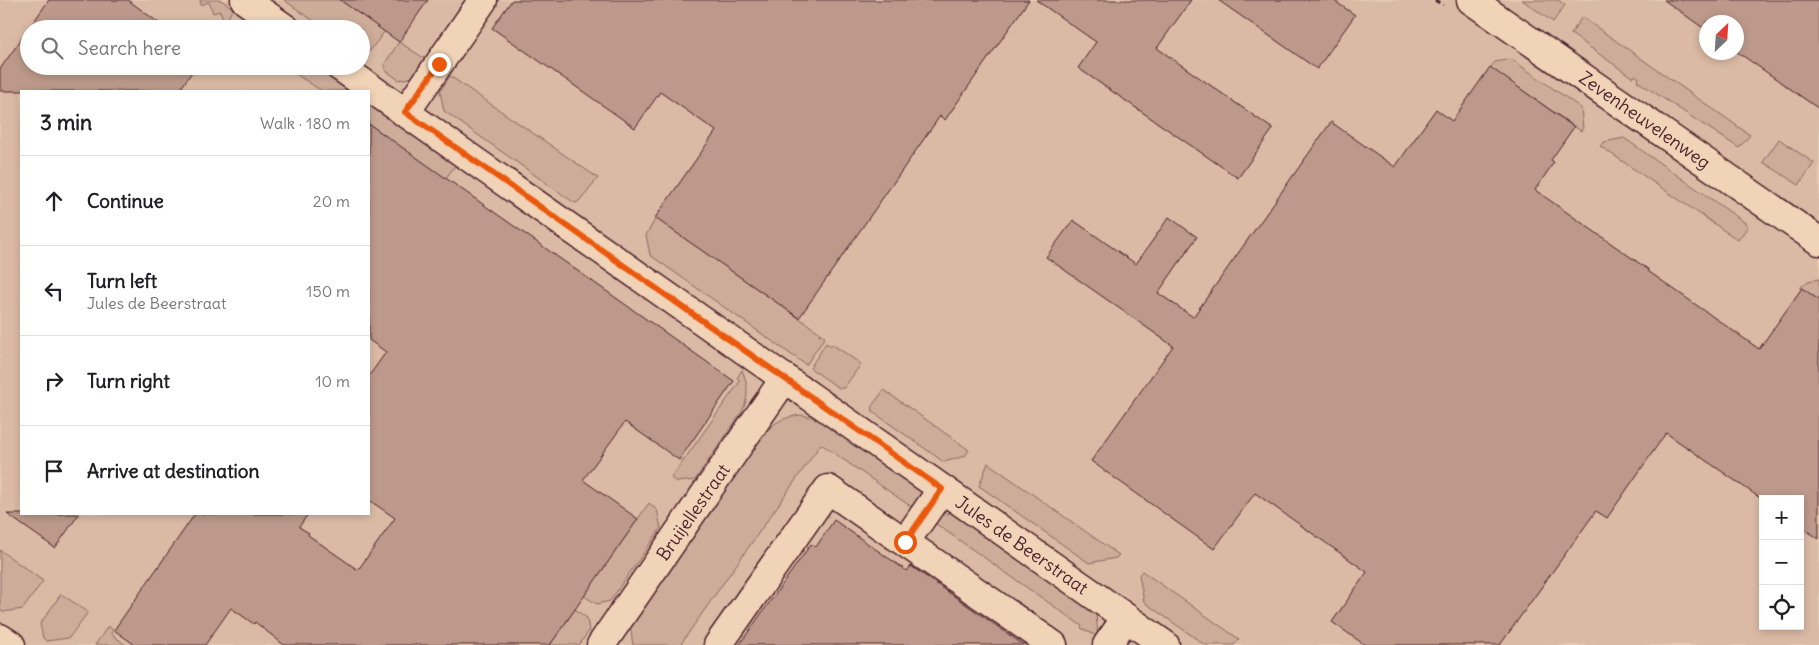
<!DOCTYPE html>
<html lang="en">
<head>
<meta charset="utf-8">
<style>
  :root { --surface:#fff; --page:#f2f2f2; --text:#202124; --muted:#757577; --line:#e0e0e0 }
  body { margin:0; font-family:Delius,sans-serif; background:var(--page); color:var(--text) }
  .controls { position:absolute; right:15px; bottom:15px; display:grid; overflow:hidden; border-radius:0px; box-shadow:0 2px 8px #0003 }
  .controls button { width:45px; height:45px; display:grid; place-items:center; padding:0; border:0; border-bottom:1px solid var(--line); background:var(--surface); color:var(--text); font:25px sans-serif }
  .compass { position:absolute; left:1699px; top:15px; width:45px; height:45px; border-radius:50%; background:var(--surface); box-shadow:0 2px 8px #0003; rotate:25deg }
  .stop { position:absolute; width:15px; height:15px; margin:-11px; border:4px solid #ea580c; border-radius:50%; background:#fff }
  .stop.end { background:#ea580c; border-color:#fff; box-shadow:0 1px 5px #0008 }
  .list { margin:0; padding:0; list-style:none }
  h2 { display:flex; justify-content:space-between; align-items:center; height:65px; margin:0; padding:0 20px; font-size:21px }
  h2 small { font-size:16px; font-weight:400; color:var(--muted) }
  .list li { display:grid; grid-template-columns:32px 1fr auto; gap:15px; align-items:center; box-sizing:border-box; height:90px; padding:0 20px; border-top:1px solid var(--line) }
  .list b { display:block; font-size:19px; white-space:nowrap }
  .list p { margin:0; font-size:16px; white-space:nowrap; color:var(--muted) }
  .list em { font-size:16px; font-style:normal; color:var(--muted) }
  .icon { flex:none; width:28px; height:28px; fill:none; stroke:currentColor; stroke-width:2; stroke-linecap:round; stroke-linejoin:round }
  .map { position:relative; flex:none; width:1819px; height:645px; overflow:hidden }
  .search { position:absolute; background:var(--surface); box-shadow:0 2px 8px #0003; left:20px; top:20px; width:350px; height:55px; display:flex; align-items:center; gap:12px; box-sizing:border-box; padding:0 18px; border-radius:28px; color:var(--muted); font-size:19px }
  .panel { position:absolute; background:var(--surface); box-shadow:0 2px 8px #0003; left:20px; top:90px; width:350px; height:425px; border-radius:0px }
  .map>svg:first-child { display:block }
</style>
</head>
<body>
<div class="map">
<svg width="1819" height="645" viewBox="0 0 1819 645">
  <rect width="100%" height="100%" fill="#e7c8af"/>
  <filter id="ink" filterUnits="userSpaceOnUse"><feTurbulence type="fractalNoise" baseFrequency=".02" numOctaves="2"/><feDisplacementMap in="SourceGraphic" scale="10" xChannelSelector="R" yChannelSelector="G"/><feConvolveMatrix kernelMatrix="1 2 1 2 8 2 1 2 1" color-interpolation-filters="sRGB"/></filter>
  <g filter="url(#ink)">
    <path fill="#dabaa4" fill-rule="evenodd" d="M 0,0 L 1819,0 L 1819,645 L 0,645 ZM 1706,22 L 1736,22 L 1736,52 L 1706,52 ZM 29,29 L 361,29 L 361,66 L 29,66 ZM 21,91 L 369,91 L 369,514 L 21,514 ZM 1763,499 L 1800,499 L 1800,626 L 1763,626 Z"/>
    <g fill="#cdac99" stroke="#8c6662">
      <polygon points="200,0 221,0 233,8 225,24 222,22 224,21 220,11 213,13 209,2 201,5"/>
      <polygon points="284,0 340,0 385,31 369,52 361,54 361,29 325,29"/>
      <polygon points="1522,0 1558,0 1565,5 1553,22"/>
      <polygon points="1582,17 1750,135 1739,148 1637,81 1639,78 1635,75 1633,78 1571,34"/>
      <polygon points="399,42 430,62 419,76 399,80 385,70 385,63"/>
      <polygon points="1511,59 1581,108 1583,128 1581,131 1490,68 1495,62"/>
      <polygon points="315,66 351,91 322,91 285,67"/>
      <polygon points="450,76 598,178 579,201 576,203 573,202 444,111 440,91"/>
      <polygon points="369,104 454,163 455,166 445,179 369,124"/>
      <polygon points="1624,138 1747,224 1747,228 1738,240 1600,146 1604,142"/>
      <polygon points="1779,139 1814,163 1799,185 1763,162"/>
      <polygon points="656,218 799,318 820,333 819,335 821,334 825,337 806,365 650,255 646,235"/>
      <polygon points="1819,279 1819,300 1800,288 1808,281"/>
      <polygon points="826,343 831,346 832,344 861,364 844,388 839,388 810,368"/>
      <path d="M 742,370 C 749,386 749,400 740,415 L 695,480 L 677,482 L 671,478 L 738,384 L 740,380 L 737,378 Z"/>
      <polygon points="884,390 969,450 965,456 944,462 873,412 872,406"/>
      <path d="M 802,415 L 818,419 L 825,423 L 924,492 L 913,508 L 821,444 L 680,645 L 633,645 L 630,625 L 765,432 C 776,421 787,416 802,415 Z"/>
      <polygon points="988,463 1119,555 1116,558 1089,563 979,486"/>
      <polygon points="649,503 657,510 661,528 610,601 597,604 584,596"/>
      <polygon points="952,512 1096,613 1098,637 1081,628 1082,626 933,522 937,517"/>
      <polygon points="0,550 43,581 23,609 3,612 0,610"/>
      <polygon points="1142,571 1239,639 1234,645 1205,645 1144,602 1139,575"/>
      <polygon points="61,594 88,612 69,638 46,641 43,638 40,624"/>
      <polygon points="575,609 587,618 589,631 579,645 550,645"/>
      <polygon points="108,626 113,630 111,634 126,645 95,645"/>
    </g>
    <g fill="#bc998a" stroke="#4a1f2b">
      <polygon points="49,0 128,0 167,29 29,29 29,66 196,66 179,91 0,91 0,69"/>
      <polygon points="340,0 428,0 399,42"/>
      <polygon points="512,0 1029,0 945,120 940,116 799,318 655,218 716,131 660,92 635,128 492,28"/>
      <polygon points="1036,0 1191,0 1157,48 1273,129 1238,178 1078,68 1096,42"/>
      <polygon points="1218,0 1333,0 1355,15 1317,69"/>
      <polygon points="1664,0 1819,0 1819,109 1736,51 1736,22 1706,22 1706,30"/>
      <polygon points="1490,67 1574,127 1551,160 1554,162 1535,190 1649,270 1648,271 1759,349 1802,288 1819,300 1819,539 1800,526 1800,499 1763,500 1666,433 1607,518 1596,511 1500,645 1365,645 1332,622 1367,572 1255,493 1214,549 1091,461 1173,346 1046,257 1073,220 1136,264 1169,217 1197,237 1158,293 1193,317 1331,122 1395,167 1436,109 1452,121"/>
      <polygon points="369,124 734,381 679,460 625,422 583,480 638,519 550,645 284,645 255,622 254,624 231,608 205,645 135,645 114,630 195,514 308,514 299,527 309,533 308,535 358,570 395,518 369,500 369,376 386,352 369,340"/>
      <polygon points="7,514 79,514 55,548"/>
      <polygon points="834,520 907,571 911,566 1024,645 739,645 811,544 816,547"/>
    </g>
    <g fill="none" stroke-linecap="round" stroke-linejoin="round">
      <defs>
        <g id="minor">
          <polyline points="245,0 286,29"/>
          <polyline points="1471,0 1819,241"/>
          <polyline points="339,66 1165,645"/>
          <polyline points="405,113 483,0"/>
          <polyline points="905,542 942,489"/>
          <polyline points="0,638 11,645"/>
          <polyline points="601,645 785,378"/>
          <polyline points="718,645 828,489 1053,645"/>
          <polyline points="1107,645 1126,618"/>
        </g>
      </defs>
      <use href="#minor" stroke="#4a1f2b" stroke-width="31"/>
      <polyline stroke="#4a1f2b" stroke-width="3" stroke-dasharray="5 4" stroke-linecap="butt" points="1435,0 1443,5"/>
      <use href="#minor" stroke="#f1d3b7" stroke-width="28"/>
    </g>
  </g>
  <g fill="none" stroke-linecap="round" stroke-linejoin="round" filter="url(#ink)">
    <polyline stroke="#ea580c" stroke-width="6" points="439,64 405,112 942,489 905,542"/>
  </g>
  <g text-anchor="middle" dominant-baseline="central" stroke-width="4" stroke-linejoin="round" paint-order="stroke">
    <g font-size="18" fill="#4a1f2b" stroke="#f1d3b7">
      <text transform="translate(1645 120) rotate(35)">Zevenheuvelenweg</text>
      <text transform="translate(693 512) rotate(-55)">Bruijellestraat</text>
      <text transform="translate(1022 545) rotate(35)">Jules de Beerstraat</text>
    </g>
  </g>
</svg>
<div class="controls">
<button>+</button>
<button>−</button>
<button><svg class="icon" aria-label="locate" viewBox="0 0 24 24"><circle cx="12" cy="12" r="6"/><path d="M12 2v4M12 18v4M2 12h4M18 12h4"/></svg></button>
</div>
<svg class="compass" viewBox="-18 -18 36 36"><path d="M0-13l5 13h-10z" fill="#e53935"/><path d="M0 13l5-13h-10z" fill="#757577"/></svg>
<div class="stop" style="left:905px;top:542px"></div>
<div class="stop end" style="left:439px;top:64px"></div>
<div class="search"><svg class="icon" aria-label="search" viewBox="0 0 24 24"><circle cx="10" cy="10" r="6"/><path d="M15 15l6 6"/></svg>Search here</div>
<section class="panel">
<h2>3 min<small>Walk · 180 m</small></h2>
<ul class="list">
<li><svg class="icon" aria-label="ahead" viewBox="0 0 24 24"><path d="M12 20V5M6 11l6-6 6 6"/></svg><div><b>Continue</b></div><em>20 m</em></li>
<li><svg class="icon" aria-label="left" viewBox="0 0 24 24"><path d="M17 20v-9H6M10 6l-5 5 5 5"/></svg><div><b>Turn left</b><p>Jules de Beerstraat</p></div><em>150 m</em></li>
<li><svg class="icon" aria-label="right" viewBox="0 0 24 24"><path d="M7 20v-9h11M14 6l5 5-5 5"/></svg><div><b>Turn right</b></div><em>10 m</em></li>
<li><svg class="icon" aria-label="arrive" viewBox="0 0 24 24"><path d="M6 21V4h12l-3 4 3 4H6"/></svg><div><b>Arrive at destination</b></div></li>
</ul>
</section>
</div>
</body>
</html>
